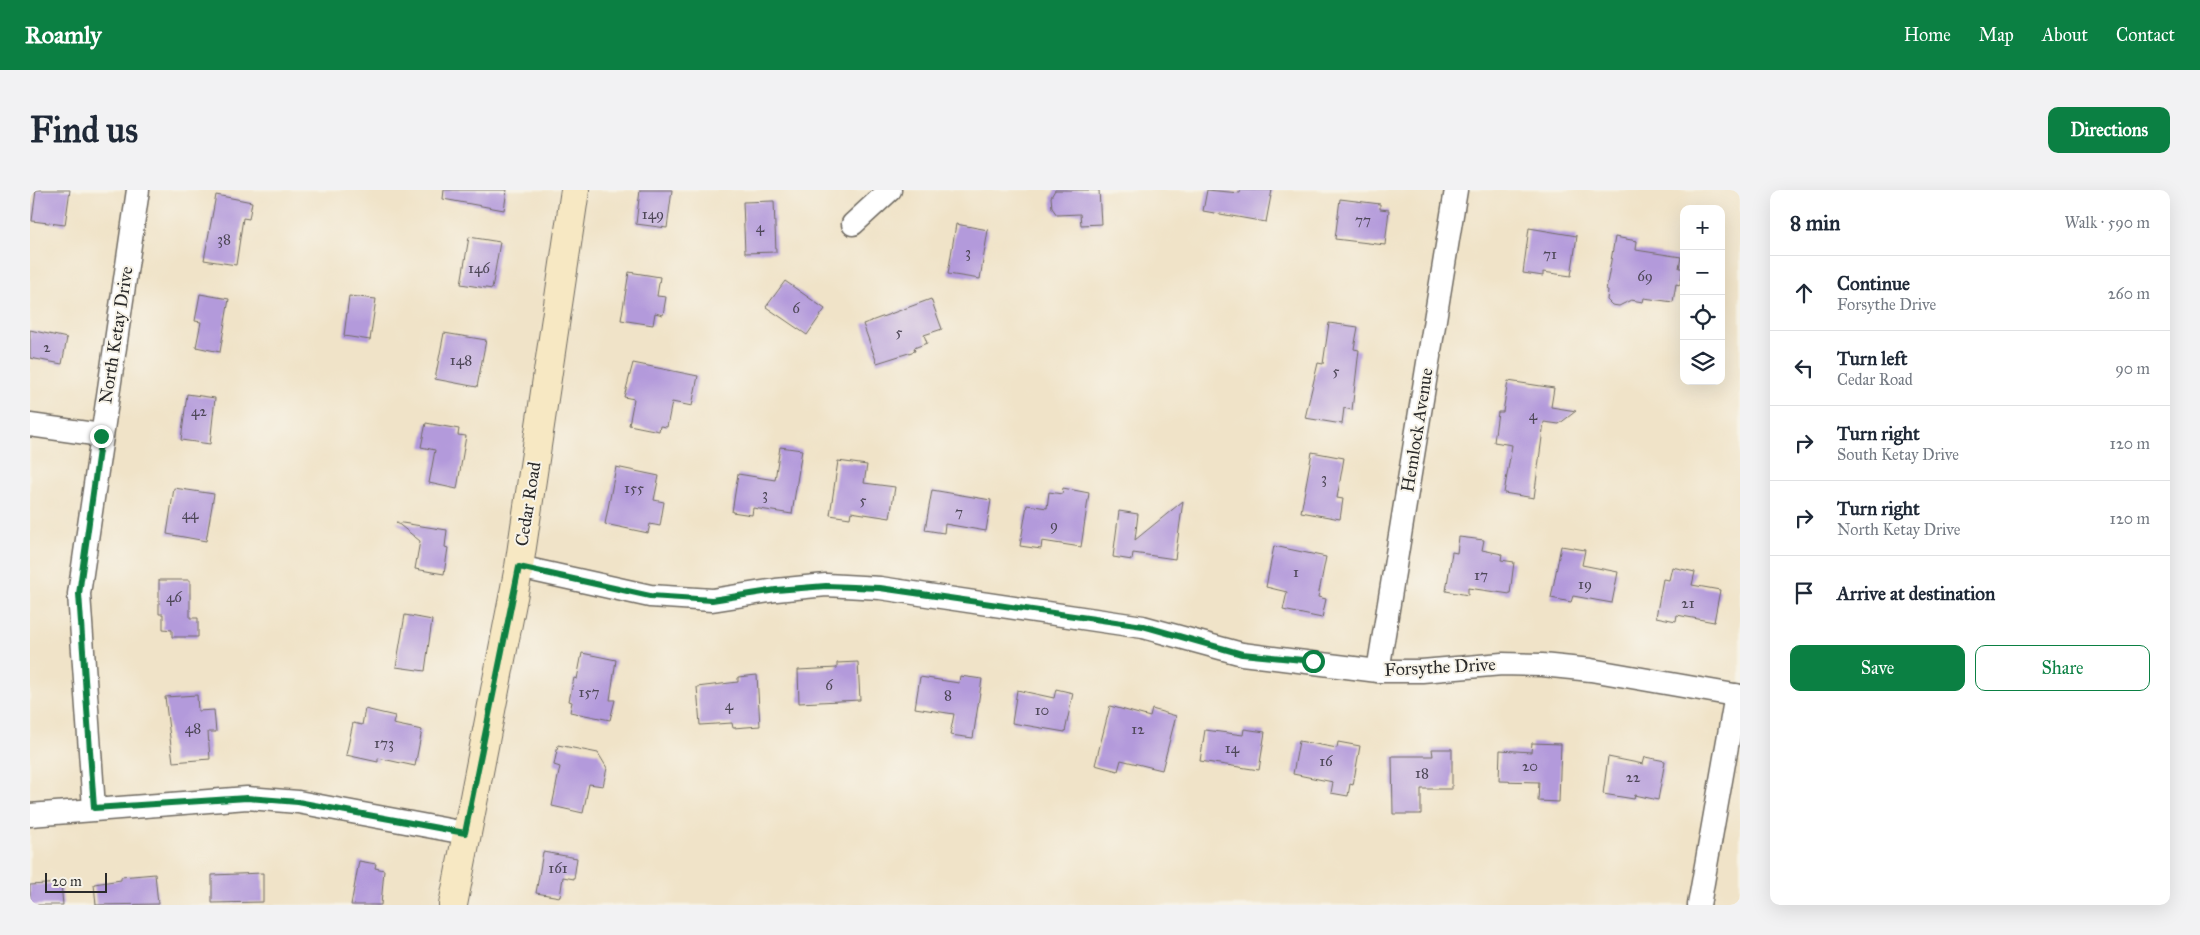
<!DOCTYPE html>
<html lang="en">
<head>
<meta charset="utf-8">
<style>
  :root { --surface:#fff; --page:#f2f2f3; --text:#1f2937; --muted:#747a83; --line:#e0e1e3; --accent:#0b8043 }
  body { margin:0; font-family:"IM FELL Great Primer",serif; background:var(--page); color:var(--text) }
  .controls { position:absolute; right:15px; top:15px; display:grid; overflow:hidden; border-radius:10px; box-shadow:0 5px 20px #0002 }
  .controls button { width:45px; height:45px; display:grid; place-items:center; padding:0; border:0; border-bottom:1px solid var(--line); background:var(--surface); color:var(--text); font:25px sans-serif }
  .scale { position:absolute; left:15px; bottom:12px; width:62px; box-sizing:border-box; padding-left:5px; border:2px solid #2b2b2b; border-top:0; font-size:14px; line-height:18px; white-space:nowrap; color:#2b2b2b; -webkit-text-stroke:4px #f7f3e8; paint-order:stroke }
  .stop { position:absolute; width:15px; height:15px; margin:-11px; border:4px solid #0b8043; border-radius:50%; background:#fff }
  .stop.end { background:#0b8043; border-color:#fff; box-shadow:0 1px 5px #0008 }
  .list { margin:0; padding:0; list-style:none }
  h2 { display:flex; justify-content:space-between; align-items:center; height:65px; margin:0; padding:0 20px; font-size:21px }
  h2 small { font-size:16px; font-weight:400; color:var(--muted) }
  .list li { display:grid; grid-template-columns:32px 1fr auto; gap:15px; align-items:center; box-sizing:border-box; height:75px; padding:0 20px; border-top:1px solid var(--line) }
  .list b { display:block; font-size:19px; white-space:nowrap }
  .list p { margin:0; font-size:16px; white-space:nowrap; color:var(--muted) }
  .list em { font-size:16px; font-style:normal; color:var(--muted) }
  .actions { display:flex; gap:10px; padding:15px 20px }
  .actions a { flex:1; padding:11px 0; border:1px solid var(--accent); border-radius:10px; text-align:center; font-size:18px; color:var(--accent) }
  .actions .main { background:var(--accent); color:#fff }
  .icon { flex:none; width:28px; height:28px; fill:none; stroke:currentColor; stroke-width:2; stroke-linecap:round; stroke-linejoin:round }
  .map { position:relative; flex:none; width:1710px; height:715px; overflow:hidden; border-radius:10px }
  header { display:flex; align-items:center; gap:30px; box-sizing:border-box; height:70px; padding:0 25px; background:var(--accent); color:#fff }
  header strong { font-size:24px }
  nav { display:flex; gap:28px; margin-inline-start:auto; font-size:18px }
  .intro { display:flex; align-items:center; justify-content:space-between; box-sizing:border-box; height:120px; padding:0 30px }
  h1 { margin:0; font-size:35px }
  .button { padding:12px 22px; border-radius:10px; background:var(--accent); color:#fff; font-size:18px; font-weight:700 }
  main { display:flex; gap:30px; padding:0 30px }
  aside { flex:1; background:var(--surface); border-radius:10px; box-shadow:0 5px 20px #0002 }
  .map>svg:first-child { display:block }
</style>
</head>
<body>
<header>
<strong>Roamly</strong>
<nav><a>Home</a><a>Map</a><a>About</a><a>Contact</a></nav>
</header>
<div class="intro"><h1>Find us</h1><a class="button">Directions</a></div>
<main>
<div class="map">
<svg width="1710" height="715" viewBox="0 0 1710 715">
  <rect width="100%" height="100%" fill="#f7f3e8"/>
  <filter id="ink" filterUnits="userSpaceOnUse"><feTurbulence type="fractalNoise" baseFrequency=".02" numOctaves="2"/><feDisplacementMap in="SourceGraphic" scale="10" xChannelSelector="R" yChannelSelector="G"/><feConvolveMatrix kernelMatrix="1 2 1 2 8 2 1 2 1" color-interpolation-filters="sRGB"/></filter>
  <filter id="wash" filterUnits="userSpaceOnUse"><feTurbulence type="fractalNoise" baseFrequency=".0096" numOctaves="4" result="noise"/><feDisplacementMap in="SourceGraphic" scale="20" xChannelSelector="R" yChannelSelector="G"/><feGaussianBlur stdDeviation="1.12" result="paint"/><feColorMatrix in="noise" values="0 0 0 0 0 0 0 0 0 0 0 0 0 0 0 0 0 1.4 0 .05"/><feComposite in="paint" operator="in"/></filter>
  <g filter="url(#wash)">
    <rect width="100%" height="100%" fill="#f0e3c8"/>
    <g id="blocks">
      <g fill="#b39adb">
        <polygon points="6,0 40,0 35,35 2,31"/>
        <polygon points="414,0 477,0 474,20 413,9"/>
        <polygon points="610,0 642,0 637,38 606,34"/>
        <polygon points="1025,0 1069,0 1071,34 1051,35 1050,24 1027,25 1022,18 1021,7"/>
        <polygon points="1177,0 1210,3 1211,0 1242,0 1236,32 1173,21"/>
        <polygon points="186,5 222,12 219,29 213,28 206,75 174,70"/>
        <polygon points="1310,9 1350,14 1350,19 1359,20 1355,55 1305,49"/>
        <polygon points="744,11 746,62 715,63 713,12"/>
        <polygon points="926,34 958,40 950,89 918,84"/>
        <polygon points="1499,38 1547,46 1541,86 1513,82 1513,86 1493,83"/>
        <polygon points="439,47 470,52 462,99 431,94"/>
        <polygon points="1585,47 1607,51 1606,60 1651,67 1649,78 1653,78 1650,95 1646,94 1643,112 1614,108 1613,112 1601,110 1589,116 1582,115 1577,110 1578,100 1576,100"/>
        <polygon points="599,82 630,87 627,106 636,107 633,125 625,123 623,135 591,130"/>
        <polygon points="755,91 795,119 777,145 736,117"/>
        <polygon points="170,104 199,109 190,162 166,157 171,132 165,131"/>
        <polygon points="319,106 346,109 340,150 314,146"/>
        <polygon points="901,109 912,139 894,145 897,153 884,158 885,161 847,173 833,134"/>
        <polygon points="1299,133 1328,137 1324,159 1329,160 1322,220 1314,218 1312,234 1275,228 1288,173 1293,174"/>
        <polygon points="0,140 37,148 32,174 0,168"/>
        <polygon points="414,143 456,150 447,197 405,189"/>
        <polygon points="603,173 668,186 662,216 642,212 637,237 630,236 629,241 599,235 604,209 594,207"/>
        <polygon points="1478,191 1524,198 1521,217 1546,221 1529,234 1514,232 1504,308 1474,303 1482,255 1464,252 1468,222 1473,222"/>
        <polygon points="157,204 185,208 180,254 151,250"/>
        <polygon points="396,233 429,239 428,245 436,246 427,299 399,293 405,260 391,257"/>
        <polygon points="750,257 772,260 762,324 723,318 722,325 702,322 708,284 745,290"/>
        <polygon points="1282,262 1314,268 1307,308 1313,309 1310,329 1271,322"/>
        <polygon points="808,271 837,275 834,293 865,297 860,328 821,322 820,328 800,325"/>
        <polygon points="586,277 629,286 624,310 634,312 630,336 620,334 618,343 575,334"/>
        <polygon points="144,298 184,304 176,351 137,344"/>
        <polygon points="1033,298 1059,303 1051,357 1012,351 1011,359 990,356 997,315 1017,318 1019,302 1032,304"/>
        <polygon points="902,300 961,310 956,341 915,334 914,343 895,340"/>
        <polygon points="1153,311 1145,369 1103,363 1102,370 1083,367 1089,321 1108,324 1105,350"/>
        <polygon points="366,332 417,340 415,357 418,358 414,384 385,379 390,351"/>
        <polygon points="1429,347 1454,350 1452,360 1472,364 1471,370 1484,372 1480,404 1438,398 1438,405 1416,401 1422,362 1427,363"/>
        <polygon points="1244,356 1296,367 1288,407 1296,409 1292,428 1253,420 1257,402 1236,397"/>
        <polygon points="1531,356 1555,360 1552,375 1588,382 1582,413 1543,406 1541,412 1521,408"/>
        <polygon points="1642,377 1665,382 1662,395 1690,400 1684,432 1647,425 1646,431 1626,427 1633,389 1639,390"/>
        <polygon points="129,390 160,390 160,428 168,428 168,447 142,447 142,440 133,439 133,424 129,424"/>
        <polygon points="375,425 402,430 395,481 366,477"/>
        <polygon points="552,463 586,470 580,510 585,510 580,530 540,522 542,512 539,511 544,488 547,489"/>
        <polygon points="828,472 830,510 769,513 768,480 807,478 807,473"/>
        <polygon points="727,485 730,536 703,538 702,533 670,535 667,497 708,492 708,487"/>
        <polygon points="930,486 952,489 943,548 920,545 924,524 885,518 890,487 929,493"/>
        <polygon points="1026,499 1043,503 1035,542 982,533 987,500 1024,508"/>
        <polygon points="167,505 168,521 184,520 186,542 178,542 180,569 143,572 135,507"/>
        <polygon points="1080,516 1120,527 1122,519 1146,526 1132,580 1091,570 1088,581 1065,575"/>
        <polygon points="335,519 365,526 363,534 392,540 385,576 348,568 348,572 316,565 323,533 332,535"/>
        <polygon points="1214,539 1235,542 1229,580 1170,571 1175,540 1213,545"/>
        <polygon points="1269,551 1307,558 1308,552 1330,556 1323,595 1320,594 1318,606 1301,603 1303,592 1263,584"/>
        <polygon points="1502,553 1531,554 1529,612 1508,611 1509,592 1469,591 1470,560 1501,562"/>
        <polygon points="528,555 568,563 577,578 573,596 559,594 553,623 522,616 530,577 524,575"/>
        <polygon points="1402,559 1422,559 1422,599 1391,599 1391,624 1363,624 1362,566 1403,566"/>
        <polygon points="1578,567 1613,574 1615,567 1635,571 1628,610 1605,605 1604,609 1573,604"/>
        <polygon points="513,662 547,668 544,689 533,687 530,707 506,703"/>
        <polygon points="329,671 346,674 345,678 354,680 351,715 321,715"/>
        <polygon points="233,683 233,712 182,713 182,685"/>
        <polygon points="125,684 128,714 66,715 64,694 91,690 91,687"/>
        <polygon points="31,693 33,715 0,715 0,695"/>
      </g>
    </g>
  </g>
  <g filter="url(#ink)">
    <use href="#blocks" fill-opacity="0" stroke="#706b62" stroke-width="1"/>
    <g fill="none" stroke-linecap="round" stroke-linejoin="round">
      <defs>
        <g id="street">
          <polyline points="823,34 860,0"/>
          <polyline points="0,235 71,245"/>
          <polyline points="489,377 620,406 682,410 746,400 796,395 850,398 1113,437 1212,464 1348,481 1392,481 1472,474 1512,475 1561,480 1710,506"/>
          <polyline points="1348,481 1426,0"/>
          <polyline points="64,618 49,404 108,0"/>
          <polyline points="0,625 217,608 268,612 435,643"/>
          <polyline points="1669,715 1706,505"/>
        </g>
        <polyline id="secondary" points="423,715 489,377 545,0"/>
      </defs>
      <use href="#street" stroke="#706b62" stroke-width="25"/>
      <use href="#secondary" stroke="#706b62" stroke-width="30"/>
      <use href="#street" stroke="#fff" stroke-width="22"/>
      <use href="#secondary" stroke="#f7e8c3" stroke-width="28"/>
    </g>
  </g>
  <g fill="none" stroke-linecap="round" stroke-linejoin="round" filter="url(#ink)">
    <polyline stroke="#0b8043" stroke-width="6" points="71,246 49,404 64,618 217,608 268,612 435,643 489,377 620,406 682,410 746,400 796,396 850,398 1113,436 1212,464 1283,471"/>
  </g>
  <g text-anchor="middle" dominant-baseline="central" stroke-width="4" stroke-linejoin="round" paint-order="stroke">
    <g font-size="15" fill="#4d4757">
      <text x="623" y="24">149</text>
      <text x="1333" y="30">77</text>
      <text x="730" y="37">4</text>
      <text x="194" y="49">38</text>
      <text x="938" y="62">3</text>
      <text x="1520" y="64">71</text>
      <text x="449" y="78">146</text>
      <text x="1615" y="86">69</text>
      <text x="766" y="118">6</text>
      <text x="869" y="142">5</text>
      <text x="17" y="157">2</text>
      <text x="431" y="170">148</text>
      <text x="1306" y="181">5</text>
      <text x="169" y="221">42</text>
      <text x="1503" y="225">4</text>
      <text x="1294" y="288">3</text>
      <text x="604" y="298">155</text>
      <text x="735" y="304">3</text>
      <text x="833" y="310">5</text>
      <text x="929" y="322">7</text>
      <text x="160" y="324">44</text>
      <text x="1024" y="335">9</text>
      <text x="1266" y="382">1</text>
      <text x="1451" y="385">17</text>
      <text x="1555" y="394">19</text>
      <text x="144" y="407">46</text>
      <text x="1658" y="413">21</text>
      <text x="799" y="495">6</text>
      <text x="559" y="502">157</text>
      <text x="918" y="505">8</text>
      <text x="699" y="515">4</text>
      <text x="1012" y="520">10</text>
      <text x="163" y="538">48</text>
      <text x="1108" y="539">12</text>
      <text x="354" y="553">173</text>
      <text x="1202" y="558">14</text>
      <text x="1296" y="571">16</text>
      <text x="1500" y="576">20</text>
      <text x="1392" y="583">18</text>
      <text x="1603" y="587">22</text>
      <text x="528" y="678">161</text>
    </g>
    <g font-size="18" fill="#2b2b2b" stroke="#f7f3e8">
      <text transform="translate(86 145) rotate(-81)">North Ketay Drive</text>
      <text transform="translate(1387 240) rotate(-81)">Hemlock Avenue</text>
      <text transform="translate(498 314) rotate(-81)">Cedar Road</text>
      <text transform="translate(1410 477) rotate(-3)">Forsythe Drive</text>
    </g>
  </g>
</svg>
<div class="controls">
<button>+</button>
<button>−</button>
<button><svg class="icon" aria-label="locate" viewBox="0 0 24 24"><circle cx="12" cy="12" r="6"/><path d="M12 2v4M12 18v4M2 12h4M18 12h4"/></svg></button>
<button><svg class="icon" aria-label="layers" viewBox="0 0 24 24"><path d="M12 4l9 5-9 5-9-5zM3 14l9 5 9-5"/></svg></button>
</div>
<div class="scale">20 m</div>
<div class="stop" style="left:1283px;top:471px"></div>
<div class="stop end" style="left:71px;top:246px"></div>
</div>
<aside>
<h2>8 min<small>Walk · 590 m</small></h2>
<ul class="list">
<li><svg class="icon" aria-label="ahead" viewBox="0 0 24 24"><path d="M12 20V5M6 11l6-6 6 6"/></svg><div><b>Continue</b><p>Forsythe Drive</p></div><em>260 m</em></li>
<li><svg class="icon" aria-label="left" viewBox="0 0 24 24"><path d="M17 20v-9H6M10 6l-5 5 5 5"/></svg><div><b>Turn left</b><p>Cedar Road</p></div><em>90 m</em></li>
<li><svg class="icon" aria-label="right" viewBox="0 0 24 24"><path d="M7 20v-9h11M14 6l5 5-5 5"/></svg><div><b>Turn right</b><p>South Ketay Drive</p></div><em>120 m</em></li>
<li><svg class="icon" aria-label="right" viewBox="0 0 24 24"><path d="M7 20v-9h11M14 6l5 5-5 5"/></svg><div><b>Turn right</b><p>North Ketay Drive</p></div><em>120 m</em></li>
<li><svg class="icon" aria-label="arrive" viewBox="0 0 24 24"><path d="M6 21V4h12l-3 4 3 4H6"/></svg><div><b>Arrive at destination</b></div></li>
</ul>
<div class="actions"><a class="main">Save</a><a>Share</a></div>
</aside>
</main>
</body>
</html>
